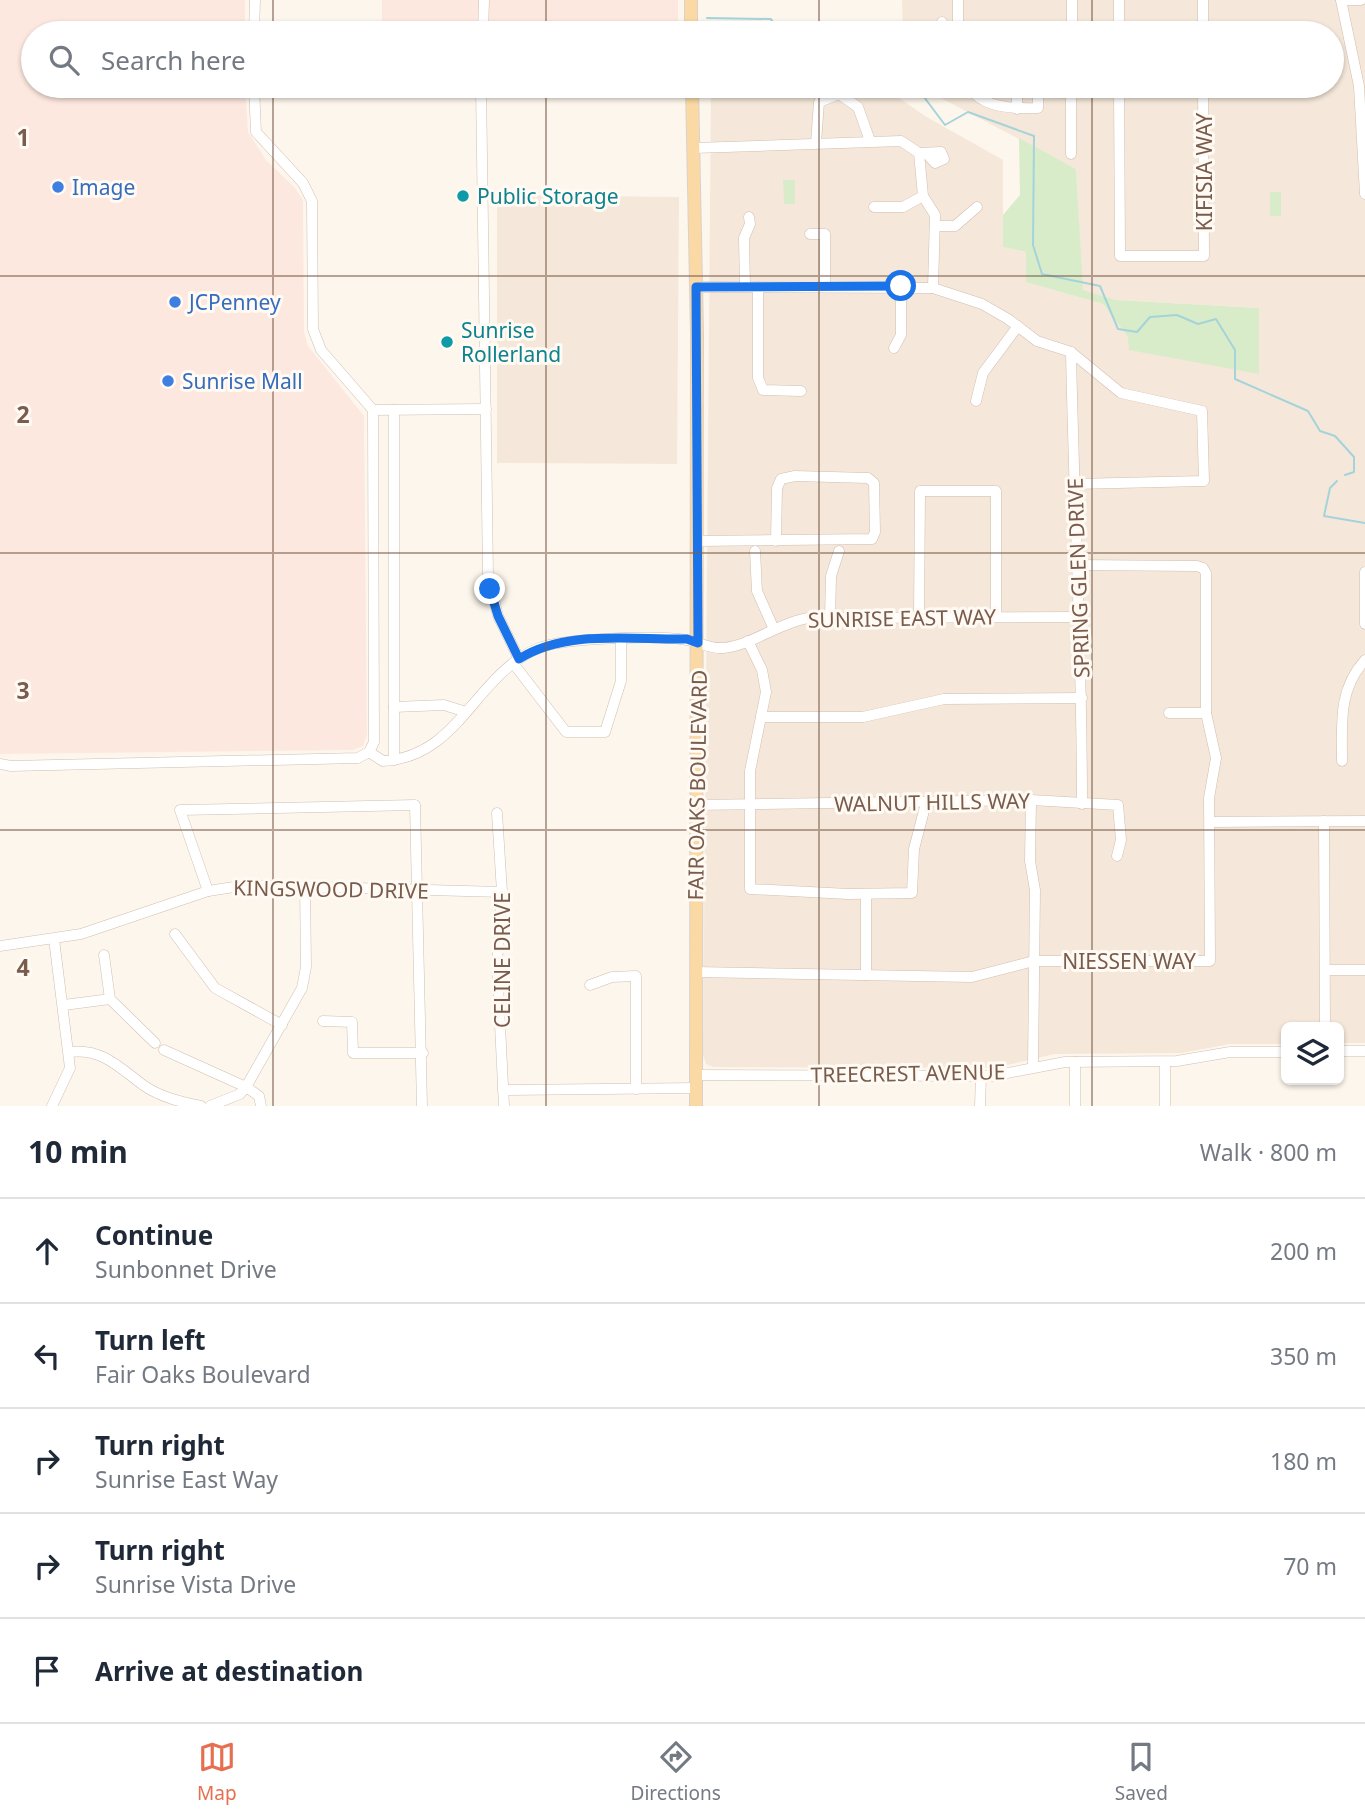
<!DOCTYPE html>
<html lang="en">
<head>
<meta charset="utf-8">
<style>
  :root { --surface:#fff; --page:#f2f2f3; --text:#1f2937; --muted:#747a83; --line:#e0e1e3; --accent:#e76f51 }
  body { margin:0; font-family:"Noto Sans",sans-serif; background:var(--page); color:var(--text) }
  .controls { position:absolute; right:21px; bottom:21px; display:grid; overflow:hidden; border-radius:10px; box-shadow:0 2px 5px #0004 }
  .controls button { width:63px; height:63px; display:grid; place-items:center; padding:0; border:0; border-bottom:2px solid var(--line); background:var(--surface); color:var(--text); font:35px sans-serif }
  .stop { position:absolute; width:21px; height:21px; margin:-16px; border:5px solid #1a73e8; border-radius:50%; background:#fff }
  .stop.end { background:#1a73e8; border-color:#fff; box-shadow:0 2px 7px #0008 }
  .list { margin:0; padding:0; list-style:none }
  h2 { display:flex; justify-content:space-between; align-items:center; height:91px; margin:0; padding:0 28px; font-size:30px }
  h2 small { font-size:23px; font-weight:400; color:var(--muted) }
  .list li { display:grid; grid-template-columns:46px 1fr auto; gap:21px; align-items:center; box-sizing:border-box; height:105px; padding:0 28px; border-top:2px solid var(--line) }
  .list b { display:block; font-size:26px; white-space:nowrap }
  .list p { margin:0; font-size:23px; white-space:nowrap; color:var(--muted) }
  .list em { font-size:23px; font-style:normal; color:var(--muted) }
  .icon { flex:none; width:38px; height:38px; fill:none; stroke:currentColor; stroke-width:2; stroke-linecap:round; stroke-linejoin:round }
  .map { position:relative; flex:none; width:1365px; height:1106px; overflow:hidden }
  .search { position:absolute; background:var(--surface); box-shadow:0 2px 5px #0004; left:21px; right:21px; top:21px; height:77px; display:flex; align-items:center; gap:18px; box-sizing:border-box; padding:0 24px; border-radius:38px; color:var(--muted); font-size:26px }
  .sheet { height:616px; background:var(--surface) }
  nav { display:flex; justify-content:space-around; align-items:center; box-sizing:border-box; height:98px; border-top:2px solid var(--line); background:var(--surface); font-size:19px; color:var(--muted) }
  nav a { display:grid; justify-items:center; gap:4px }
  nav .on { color:var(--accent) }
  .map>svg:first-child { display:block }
</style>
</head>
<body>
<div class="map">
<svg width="1365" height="1106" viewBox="0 0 1365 1106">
  <rect width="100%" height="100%" fill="#fdf6ec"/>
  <g fill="#f5e8da">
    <polygon points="902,0 1365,0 1365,1043 1339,1043 1339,1027 1286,1027 1286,1044 1230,1044 1182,1053 1055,1054 994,1068 713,1067 706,1064 703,1055 711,86 882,86 925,116 1003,160 1003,247 1026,252 1027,282 1103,304 1128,337 1259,308 1116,300 1082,290 1076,169 918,86 1332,86 1332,33 903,33"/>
    <polygon points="711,27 780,33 711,33"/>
    <polygon points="497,195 679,197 677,464 497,463"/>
  </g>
  <g fill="#fde8e0">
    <polygon points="0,0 245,0 245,33 33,33 33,86 245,86 248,132 266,160 295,188 303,200 304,332 308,346 364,416 367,735 363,746 353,750 0,754"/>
    <rect x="382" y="0" width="296" height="33"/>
  </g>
  <g fill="#d8ecc9">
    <polygon points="1019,138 1076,169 1083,290 1116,300 1259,308 1259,374 1129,350 1128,337 1103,304 1026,282 1026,252 1003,247 1003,215 1020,195"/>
    <polygon points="783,180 795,180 795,204 784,204"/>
    <rect x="1270" y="192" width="11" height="24"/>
  </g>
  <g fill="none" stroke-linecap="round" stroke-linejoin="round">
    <g stroke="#a5d3da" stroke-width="2">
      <polyline points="707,18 771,19 778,33"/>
      <polyline points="898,86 924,97 945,125 968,112 1034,136 1033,245 1042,274 1100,286 1118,329 1137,332 1150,317 1177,315 1198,324 1216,319 1235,350 1235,379 1308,411 1320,431 1335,436 1354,457 1354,472 1345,475"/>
      <polyline points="1337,481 1330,488 1324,516 1365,523"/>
    </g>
    <defs>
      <g id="minor">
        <polyline points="958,0 958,33"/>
        <polyline points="1119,0 1119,33"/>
        <polyline points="1203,0 1203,33"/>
        <polyline points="1341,0 1359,86 1365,194"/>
        <polyline points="1341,0 1361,0"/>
        <polyline points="942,22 942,33"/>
        <polyline points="254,33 255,0"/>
        <polyline points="483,33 484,0"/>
        <polyline points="1072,33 1072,0"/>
        <polyline points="481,86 488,575 498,616 519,659"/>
        <path d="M 970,86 C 979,108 1017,109 1038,108 L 1038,86"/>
        <polyline points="1119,86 1120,256 1204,256 1203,86"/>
        <polyline points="1038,92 1071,93"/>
        <polyline points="1017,109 1017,86"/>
        <polyline points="816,143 819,102 839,94 858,107 870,141"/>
        <polyline points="694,148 901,141 919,153 923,196 935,215 933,288"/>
        <polyline points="919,153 941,152 944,159 935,163 926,153"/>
        <polyline points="1071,154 1071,86"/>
        <polyline points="874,207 903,207 923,196"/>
        <polyline points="935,226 955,226 977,207"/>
        <polyline points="810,234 825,234 825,286"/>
        <polyline points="745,286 744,238 750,224 749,217"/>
        <polyline points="696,287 933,288 982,304 1008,319 1037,341 1071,352 1121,393 1202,411 1204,481 1074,484"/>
        <polyline points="758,287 758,378 763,390 801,391"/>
        <polyline points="894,348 901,335 901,286"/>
        <path d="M 1071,352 C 1074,503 1082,653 1082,804"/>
        <polyline points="976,401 983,373 1018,326"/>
        <polyline points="373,410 486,409"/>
        <polyline points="697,541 872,539 875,532 874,483 868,478 795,476 781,479 777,488 776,541"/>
        <polyline points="755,551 757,591 773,627"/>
        <polyline points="1365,572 1365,624"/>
        <polyline points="830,617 831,576 839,551"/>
        <polyline points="919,617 920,491 996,491 996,616"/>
        <polyline points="748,641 762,670 766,692 750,771 750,889 848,894 912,893 914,849 926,803"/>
        <polyline points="513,663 566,732 605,732 621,681 621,640"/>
        <polyline points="394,707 444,705 466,712"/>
        <polyline points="1169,713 1206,713"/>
        <polyline points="761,717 863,717 944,699 1082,698"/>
        <path d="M 369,752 L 383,761 C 460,757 475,674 539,648 C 564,638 659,635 687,640 C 700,642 709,649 723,648 C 753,645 778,623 808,618 L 1077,617"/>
        <polyline points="394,760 394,410"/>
        <path d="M 1342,761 C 1342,723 1338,690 1365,660"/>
        <polyline points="0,764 11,766 358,758 369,752 374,742 373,410 321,350 313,329 312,201 303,183 256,132 254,86"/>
        <polyline points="1031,800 1030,861 1035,890 1033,1066"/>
        <polyline points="695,805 1031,800 1118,805 1121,840 1117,856"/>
        <polyline points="497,813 502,892 497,964 504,1106"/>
        <polyline points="1324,821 1325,1027"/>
        <polyline points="1210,822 1365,821"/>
        <polyline points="208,891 180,810 415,805 422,1106"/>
        <polyline points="866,895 866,975"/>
        <polyline points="175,934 215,988 282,1025"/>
        <polyline points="0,946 81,934 208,891 247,885 502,892"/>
        <polyline points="104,955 110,999 155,1043"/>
        <polyline points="1325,970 1365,970"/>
        <polyline points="696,972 972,977 1034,961 1210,961 1209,798 1216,758 1206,713 1206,573 1203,568 1197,566 1077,565"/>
        <polyline points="590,985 612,977 636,976 636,1089"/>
        <polyline points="64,1005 110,999"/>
        <polyline points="323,1021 352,1022 353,1053 423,1053"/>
        <polyline points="164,1050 246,1087 259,1096 261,1106"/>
        <polyline points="1339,1051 1365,1051"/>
        <path d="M 69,1052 C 102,1048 119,1067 143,1085 C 160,1097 181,1102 201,1106"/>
        <polyline points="1165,1062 1165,1106"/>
        <polyline points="696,1075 992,1076 1065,1062 1177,1061 1230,1052 1286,1052"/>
        <polyline points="503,1090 696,1088"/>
        <polyline points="52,1106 70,1068 54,939"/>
        <polyline points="210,1106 240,1094 246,1087 302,988 306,967 305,886"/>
        <polyline points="980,1106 981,1076"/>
        <polyline points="1075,1106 1075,1062"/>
      </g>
      <g id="major">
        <polyline points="691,0 691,33"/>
        <polyline points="692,86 697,334 696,1106"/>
      </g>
    </defs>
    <use href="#minor" stroke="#d1beb0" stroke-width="11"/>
    <use href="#major" stroke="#dad1cd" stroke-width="14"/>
    <use href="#minor" stroke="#fff" stroke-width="10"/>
    <use href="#major" stroke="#fbd9a5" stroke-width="12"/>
  </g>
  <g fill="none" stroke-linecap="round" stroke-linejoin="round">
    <path stroke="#1a73e8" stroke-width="9" d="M 490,589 L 498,616 L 519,659 C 566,629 633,640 687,639 L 698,643 L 696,287 L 901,286"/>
  </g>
  <path fill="none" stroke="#7a5c4d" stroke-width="2" stroke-opacity="0.55" d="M 273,0 L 273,33M 546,0 L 546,33M 819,0 L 819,33M 1092,0 L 1092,33M 273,86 L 273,1106M 546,86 L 546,1106M 819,86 L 819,1106M 1092,86 L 1092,1106M 0,276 L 1365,276M 0,553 L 1365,553M 0,830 L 1365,830"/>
  <g fill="#3f7fe0" stroke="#fffaf3" stroke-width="2.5">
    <circle cx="58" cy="187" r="7"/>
    <circle cx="175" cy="302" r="7"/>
    <circle cx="168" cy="381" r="7"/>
  </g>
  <g fill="#0f9aa8" stroke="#fffaf3" stroke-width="2.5">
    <circle cx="463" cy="196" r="7"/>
    <circle cx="447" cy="342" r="7"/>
  </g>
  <g text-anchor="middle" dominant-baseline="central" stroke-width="6" stroke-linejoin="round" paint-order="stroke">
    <g font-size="21" fill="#7a5c4d" stroke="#fffaf3">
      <text transform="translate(1204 172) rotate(-90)">KIFISIA WAY</text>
      <text transform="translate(1078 578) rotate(-92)">SPRING GLEN DRIVE</text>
      <text transform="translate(902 618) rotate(-1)">SUNRISE EAST WAY</text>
      <text transform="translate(697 785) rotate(-89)">FAIR OAKS BOULEVARD</text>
      <text transform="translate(932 802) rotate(-1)">WALNUT HILLS WAY</text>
      <text transform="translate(331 889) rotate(1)">KINGSWOOD DRIVE</text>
      <text transform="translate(502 960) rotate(-90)">CELINE DRIVE</text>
      <text x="1129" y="961">NIESSEN WAY</text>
      <text transform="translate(908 1073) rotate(-1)">TREECREST AVENUE</text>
    </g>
    <g font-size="21" fill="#366cbe" stroke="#fffaf3" text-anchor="start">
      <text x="72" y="187">Image</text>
      <text x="189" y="302">JCPenney</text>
      <text x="182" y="381">Sunrise Mall</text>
    </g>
    <g font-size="21" fill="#0d838f" stroke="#fffaf3" text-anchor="start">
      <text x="477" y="196">Public Storage</text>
      <text x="461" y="330">Sunrise<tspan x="461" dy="24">Rollerland</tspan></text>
    </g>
  </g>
  <g font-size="23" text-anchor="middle" font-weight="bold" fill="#7a5c4d" stroke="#fffaf3" stroke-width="6" stroke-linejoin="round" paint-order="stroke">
    <text x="23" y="146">1</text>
    <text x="23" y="423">2</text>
    <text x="23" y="699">3</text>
    <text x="23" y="976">4</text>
  </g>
</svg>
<div class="controls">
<button><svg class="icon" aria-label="layers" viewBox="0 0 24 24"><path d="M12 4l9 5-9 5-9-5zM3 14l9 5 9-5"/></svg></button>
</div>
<div class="stop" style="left:901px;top:286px"></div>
<div class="stop end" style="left:490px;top:589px"></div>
<div class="search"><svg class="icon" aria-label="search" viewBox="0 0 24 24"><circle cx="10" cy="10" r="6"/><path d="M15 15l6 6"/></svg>Search here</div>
</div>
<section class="sheet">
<h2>10 min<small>Walk · 800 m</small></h2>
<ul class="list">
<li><svg class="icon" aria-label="ahead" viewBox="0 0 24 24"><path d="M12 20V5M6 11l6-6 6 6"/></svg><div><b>Continue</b><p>Sunbonnet Drive</p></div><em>200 m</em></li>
<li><svg class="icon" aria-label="left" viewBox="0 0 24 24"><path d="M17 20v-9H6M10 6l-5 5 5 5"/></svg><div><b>Turn left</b><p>Fair Oaks Boulevard</p></div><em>350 m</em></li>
<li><svg class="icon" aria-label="right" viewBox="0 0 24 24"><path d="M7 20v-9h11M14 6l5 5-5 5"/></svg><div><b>Turn right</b><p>Sunrise East Way</p></div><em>180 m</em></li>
<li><svg class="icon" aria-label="right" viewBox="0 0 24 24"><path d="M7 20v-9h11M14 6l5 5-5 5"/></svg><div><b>Turn right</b><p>Sunrise Vista Drive</p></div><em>70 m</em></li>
<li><svg class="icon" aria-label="arrive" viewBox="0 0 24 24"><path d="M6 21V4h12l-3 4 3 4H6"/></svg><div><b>Arrive at destination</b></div></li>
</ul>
</section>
<nav>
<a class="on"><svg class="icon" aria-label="map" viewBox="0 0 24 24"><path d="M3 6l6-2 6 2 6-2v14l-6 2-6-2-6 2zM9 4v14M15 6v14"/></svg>Map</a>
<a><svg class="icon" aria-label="directions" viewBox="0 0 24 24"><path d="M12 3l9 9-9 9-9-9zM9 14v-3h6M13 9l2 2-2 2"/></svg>Directions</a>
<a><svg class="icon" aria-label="saved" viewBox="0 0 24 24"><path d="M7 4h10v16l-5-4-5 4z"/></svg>Saved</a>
</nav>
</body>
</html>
